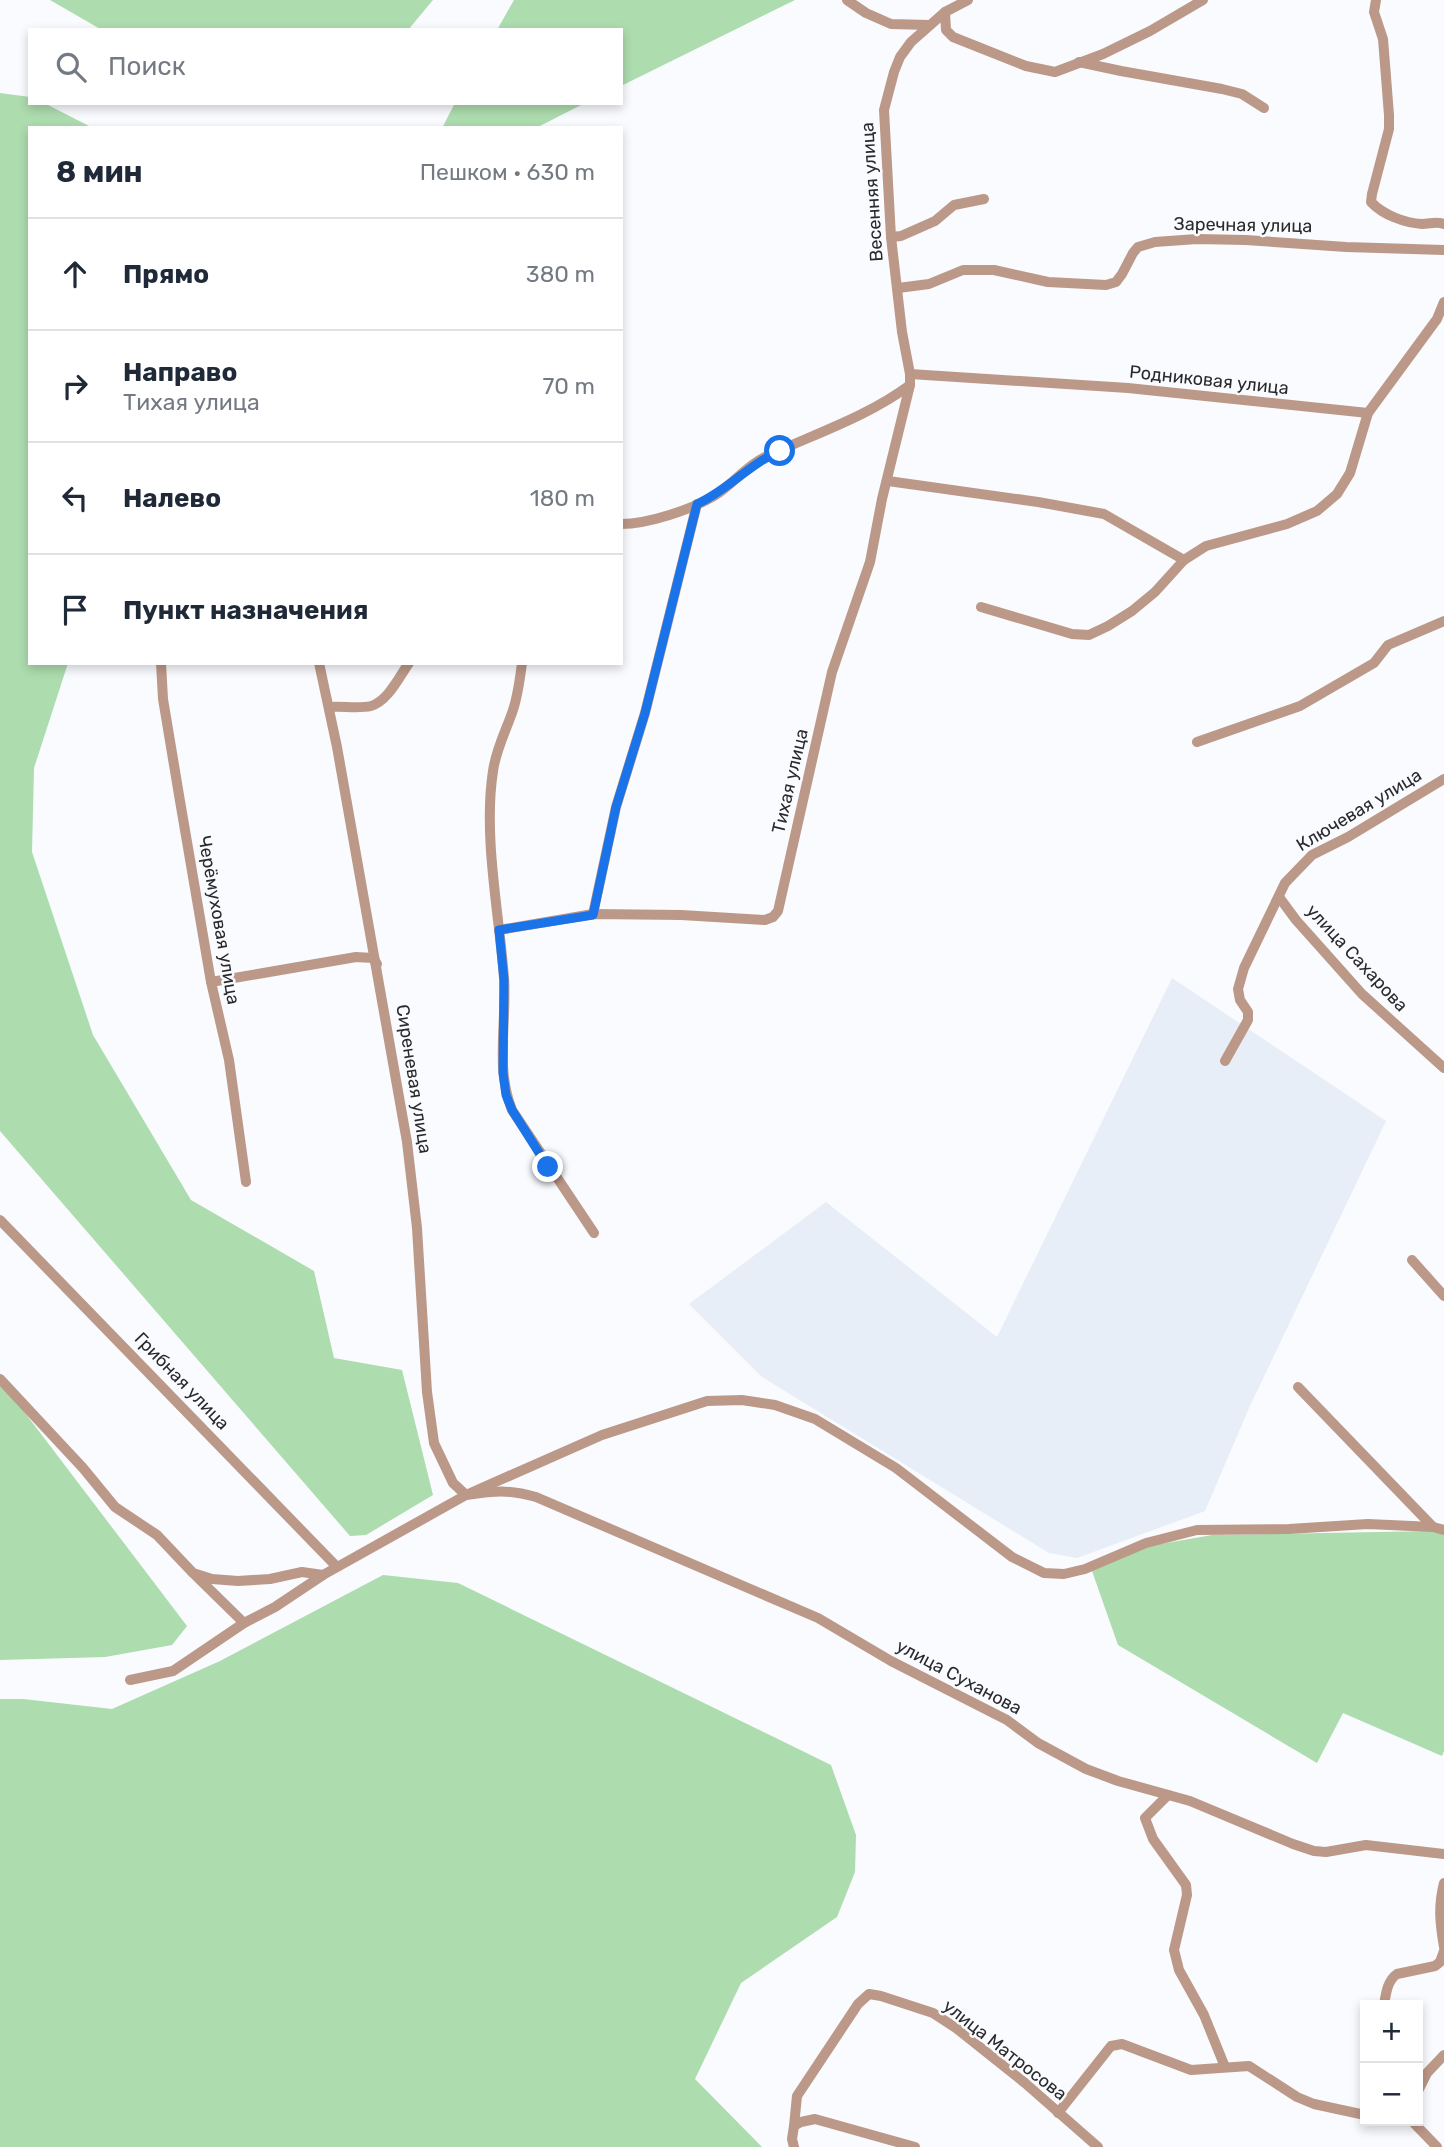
<!DOCTYPE html>
<html lang="ru">
<head>
<meta charset="utf-8">
<style>
  :root { --surface:#fff; --page:#f6f6f7; --text:#1f2937; --muted:#747a83; --line:#e0e1e3 }
  body { margin:0; font-family:Rubik,sans-serif; background:var(--page); color:var(--text) }
  .controls { position:absolute; right:21px; bottom:21px; display:grid; overflow:hidden; border-radius:0px; box-shadow:0 4px 10px #0003 }
  .controls button { width:63px; height:63px; display:grid; place-items:center; padding:0; border:0; border-bottom:2px solid var(--line); background:var(--surface); color:var(--text); font:35px sans-serif }
  .stop { position:absolute; width:21px; height:21px; margin:-16px; border:5px solid #1a73e8; border-radius:50%; background:#fff }
  .stop.end { background:#1a73e8; border-color:#fff; box-shadow:0 2px 7px #0008 }
  .list { margin:0; padding:0; list-style:none }
  h2 { display:flex; justify-content:space-between; align-items:center; height:91px; margin:0; padding:0 28px; font-size:30px }
  h2 small { font-size:23px; font-weight:400; color:var(--muted) }
  .list li { display:grid; grid-template-columns:46px 1fr auto; gap:21px; align-items:center; box-sizing:border-box; height:112px; padding:0 28px; border-top:2px solid var(--line) }
  .list b { display:block; font-size:26px; white-space:nowrap }
  .list p { margin:0; font-size:23px; white-space:nowrap; color:var(--muted) }
  .list em { font-size:23px; font-style:normal; color:var(--muted) }
  .icon { flex:none; width:38px; height:38px; fill:none; stroke:currentColor; stroke-width:2; stroke-linecap:round; stroke-linejoin:round }
  .map { position:relative; flex:none; width:1444px; height:2147px; overflow:hidden }
  .search { position:absolute; background:var(--surface); box-shadow:0 4px 10px #0003; left:28px; top:28px; width:595px; height:77px; display:flex; align-items:center; gap:18px; box-sizing:border-box; padding:0 24px; border-radius:0px; color:var(--muted); font-size:26px }
  .panel { position:absolute; background:var(--surface); box-shadow:0 4px 10px #0003; left:28px; top:126px; width:595px; height:539px; border-radius:0px }
  .map>svg:first-child { display:block }
</style>
</head>
<body>
<div class="map">
<svg width="1444" height="2147" viewBox="0 0 1444 2147">
  <rect width="100%" height="100%" fill="#f9fbfe"/>
  <polygon fill="#e7eef7" points="1172,978 1386,1121 1249,1408 1205,1511 1077,1558 1049,1553 762,1377 689,1304 826,1202 997,1337"/>
  <g fill="#addcae">
    <polygon points="50,0 433,0 408,30 102,30"/>
    <polygon points="514,0 795,0 621,86 621,30 497,30"/>
    <polygon points="0,93 30,97 30,103 44,103 93,128 30,128 30,663 68,663 34,768 32,852 93,1035 191,1200 314,1271 334,1358 402,1370 433,1495 366,1535 350,1536 0,1131"/>
    <polygon points="455,103 585,103 536,128 442,128"/>
    <polygon points="0,1380 187,1626 172,1645 105,1657 0,1660"/>
    <polygon points="1432,1531 1444,1533 1444,1751 1442,1756 1343,1713 1317,1763 1118,1645 1092,1571 1149,1546 1212,1535"/>
    <polygon points="383,1575 458,1583 831,1765 856,1835 855,1872 837,1917 741,1983 695,2079 762,2147 0,2147 0,1699 23,1699 112,1709 220,1661"/>
  </g>
  <g fill="none" stroke-linecap="round" stroke-linejoin="round">
    <g stroke="#bc9888" stroke-width="10">
      <polyline points="847,0 866,13 891,24 929,25"/>
      <path d="M 1376,0 L 1374,12 L 1383,39 L 1389,115 L 1389,129 L 1372,194 L 1371,202 C 1383,215 1405,223 1422,224 C 1430,224 1436,221 1444,224"/>
      <polyline points="945,12 946,30 953,37 1026,66 1055,72 1103,54 1150,31 1203,0"/>
      <polyline points="1079,62 1121,71 1222,89 1242,94 1264,108"/>
      <polyline points="891,237 901,236 935,221 954,205 984,199"/>
      <polyline points="898,288 929,284 963,270 994,270 1048,282 1106,285 1116,282 1122,274 1133,253 1138,247 1155,242 1197,239 1246,240 1346,247 1444,250"/>
      <polyline points="910,374 1128,388 1368,413 1437,319 1444,302"/>
      <polyline points="888,481 1038,502 1104,514 1184,560"/>
      <path d="M 621,524 C 648,524 690,510 714,496 C 732,485 746,466 765,457 C 814,434 867,417 910,385"/>
      <polyline points="981,607 1072,634 1089,635 1108,626 1132,611 1155,592 1184,560 1206,546 1287,524 1317,511 1337,494 1350,473 1368,413"/>
      <polyline points="161,663 163,699 180,801 211,982 229,1060 246,1182"/>
      <path d="M 319,663 L 337,747 L 407,1142 L 417,1228 L 427,1392 L 434,1443 L 453,1483 L 466,1495 C 494,1491 508,1489 536,1497 L 818,1618 L 891,1661 L 1007,1720 L 1038,1743 L 1086,1769 L 1118,1781 L 1190,1801 L 1293,1844 L 1314,1851 L 1326,1852 L 1366,1845 L 1444,1854"/>
      <path d="M 522,663 C 520,679 518,695 513,710 C 506,731 496,749 493,771 C 483,836 499,912 504,978 C 507,1023 495,1068 512,1110 L 594,1233"/>
      <path d="M 330,707 C 343,706 359,709 371,706 C 388,701 399,677 409,663"/>
      <polyline points="1197,742 1300,706 1374,663 1388,645 1444,621"/>
      <polyline points="1279,897 1296,920 1362,994 1444,1068"/>
      <polyline points="593,914 616,807 645,713 697,504"/>
      <polyline points="499,930 593,914 681,915 765,920 773,917 778,911 832,672 870,562 882,499 910,385 910,374 902,332 891,237 884,110 894,72 900,57 911,42 945,12 968,0"/>
      <polyline points="211,982 356,957 373,958 377,964"/>
      <polyline points="1225,1061 1248,1020 1248,1012 1240,1000 1238,989 1244,968 1285,883 1312,855 1348,837 1444,779"/>
      <polyline points="0,1220 337,1567"/>
      <polyline points="1412,1260 1444,1296"/>
      <polyline points="0,1379 83,1468 115,1507 157,1535 193,1573 212,1579 238,1581 270,1579 302,1572 323,1575"/>
      <polyline points="1298,1387 1433,1527"/>
      <polyline points="195,1575 244,1623"/>
      <polyline points="130,1680 173,1671 244,1623 275,1607 323,1575 466,1495 602,1435 707,1401 742,1400 775,1405 815,1419 896,1468 1012,1557 1044,1573 1064,1574 1085,1569 1146,1543 1197,1530 1289,1529 1368,1524 1433,1527 1444,1530"/>
      <polyline points="1168,1795 1145,1818 1153,1839 1186,1885 1187,1895 1174,1950 1179,1970 1204,2015 1225,2067"/>
      <path d="M 1444,1883 C 1438,1906 1440,1924 1444,1947"/>
      <path d="M 1384,2005 C 1386,1994 1387,1981 1397,1974 L 1435,1966 L 1440,1962 L 1444,1951"/>
      <polyline points="1418,2091 1427,2073 1444,2055"/>
      <polyline points="1058,2113 1111,2046 1122,2044 1191,2070 1249,2066 1297,2097 1314,2104 1365,2115"/>
      <polyline points="1412,2121 1437,2147"/>
      <polyline points="794,2126 797,2096 858,2004 869,1994 881,1996 933,2013 956,2028 1025,2083 1098,2147"/>
      <polyline points="794,2147 792,2139 794,2126 801,2122 815,2119 915,2147"/>
    </g>
  </g>
  <g fill="none" stroke-linecap="round" stroke-linejoin="round">
    <path stroke="#1a73e8" stroke-width="9" d="M 548,1167 L 512,1110 L 506,1095 L 503,1073 L 504,980 L 499,930 L 593,915 L 616,807 L 645,713 L 697,504 C 728,490 749,464 780,451"/>
  </g>
  <g text-anchor="middle" dominant-baseline="central" stroke-width="5" stroke-linejoin="round" paint-order="stroke">
    <g font-size="18" fill="#2a2a2c" stroke="#f9fbfe">
      <text transform="translate(872 192) rotate(-94)">Весенняя улица</text>
      <text transform="translate(1243 225) rotate(1)">Заречная улица</text>
      <text transform="translate(1209 380) rotate(6)">Родниковая улица</text>
      <text transform="translate(790 781) rotate(-77)">Тихая улица</text>
      <text transform="translate(1359 810) rotate(-31)">Ключевая улица</text>
      <text transform="translate(219 920) rotate(80)">Черёмуховая улица</text>
      <text transform="translate(1357 958) rotate(47)">улица Сахарова</text>
      <text transform="translate(414 1079) rotate(81)">Сиреневая улица</text>
      <text transform="translate(182 1381) rotate(46)">Грибная улица</text>
      <text transform="translate(959 1677) rotate(28)">улица Суханова</text>
      <text transform="translate(1005 2050) rotate(38)">улица Матросова</text>
    </g>
  </g>
</svg>
<div class="controls">
<button>+</button>
<button>−</button>
</div>
<div class="stop" style="left:780px;top:451px"></div>
<div class="stop end" style="left:548px;top:1167px"></div>
<div class="search"><svg class="icon" aria-label="search" viewBox="0 0 24 24"><circle cx="10" cy="10" r="6"/><path d="M15 15l6 6"/></svg>Поиск</div>
<section class="panel">
<h2>8 мин<small>Пешком · 630 m</small></h2>
<ul class="list">
<li><svg class="icon" aria-label="ahead" viewBox="0 0 24 24"><path d="M12 20V5M6 11l6-6 6 6"/></svg><div><b>Прямо</b></div><em>380 m</em></li>
<li><svg class="icon" aria-label="right" viewBox="0 0 24 24"><path d="M7 20v-9h11M14 6l5 5-5 5"/></svg><div><b>Направо</b><p>Тихая улица</p></div><em>70 m</em></li>
<li><svg class="icon" aria-label="left" viewBox="0 0 24 24"><path d="M17 20v-9H6M10 6l-5 5 5 5"/></svg><div><b>Налево</b></div><em>180 m</em></li>
<li><svg class="icon" aria-label="arrive" viewBox="0 0 24 24"><path d="M6 21V4h12l-3 4 3 4H6"/></svg><div><b>Пункт назначения</b></div></li>
</ul>
</section>
</div>
</body>
</html>
